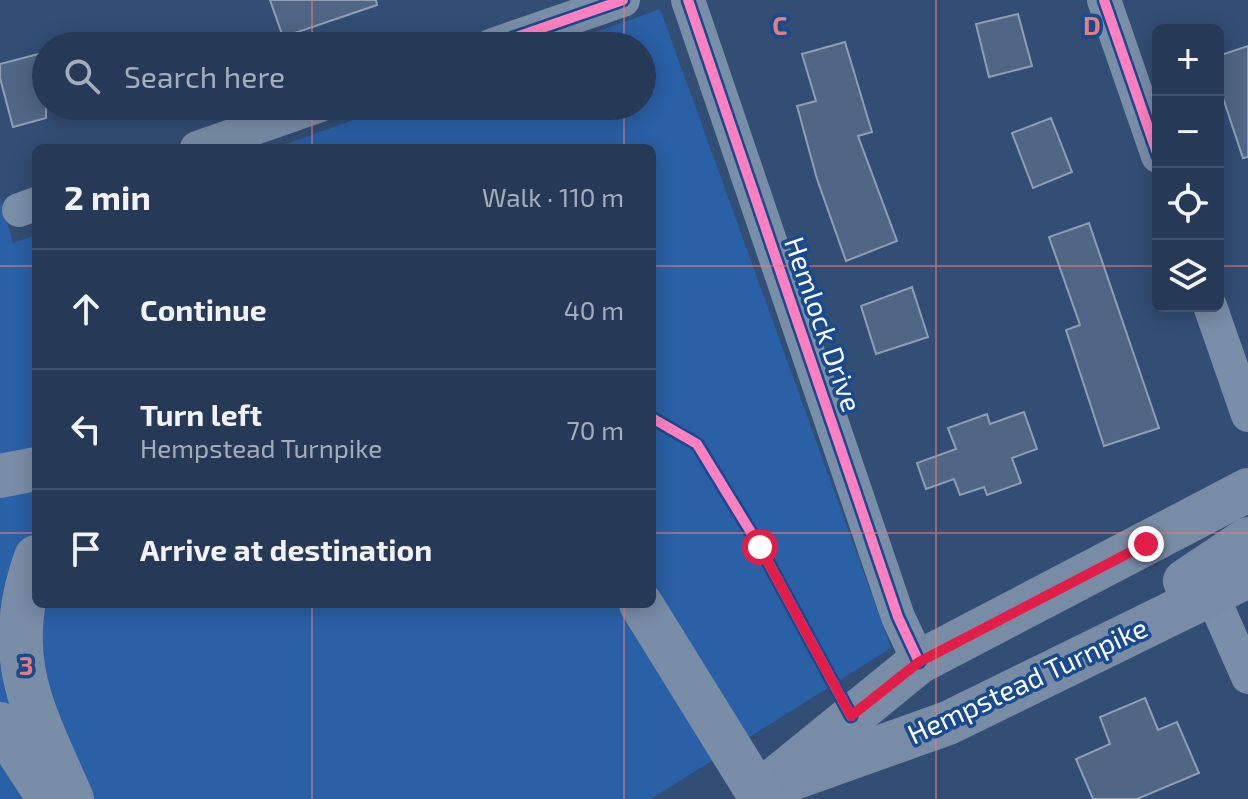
<!DOCTYPE html>
<html lang="en">
<head>
<meta charset="utf-8">
<style>
  :root { --surface:#263a57; --page:#324561; --text:#f1f3f6; --muted:#a4adba; --line:#42546d }
  body { margin:0; font-family:"Exo 2",sans-serif; background:var(--page); color:var(--text) }
  .controls { position:absolute; right:24px; top:24px; display:grid; overflow:hidden; border-radius:12px; box-shadow:0 4px 20px #0003 }
  .controls button { width:72px; height:72px; display:grid; place-items:center; padding:0; border:0; border-bottom:2px solid var(--line); background:var(--surface); color:var(--text); font:40px sans-serif }
  .stop { position:absolute; width:24px; height:24px; margin:-18px; border:6px solid #e11d48; border-radius:50%; background:#fff }
  .stop.end { background:#e11d48; border-color:#fff; box-shadow:0 2px 8px #0008 }
  .list { margin:0; padding:0; list-style:none }
  h2 { display:flex; justify-content:space-between; align-items:center; height:104px; margin:0; padding:0 32px; font-size:34px }
  h2 small { font-size:26px; font-weight:400; color:var(--muted) }
  .list li { display:grid; grid-template-columns:52px 1fr auto; gap:24px; align-items:center; box-sizing:border-box; height:120px; padding:0 32px; border-top:2px solid var(--line) }
  .list b { display:block; font-size:30px; white-space:nowrap }
  .list p { margin:0; font-size:26px; white-space:nowrap; color:var(--muted) }
  .list em { font-size:26px; font-style:normal; color:var(--muted) }
  .icon { flex:none; width:44px; height:44px; fill:none; stroke:currentColor; stroke-width:2; stroke-linecap:round; stroke-linejoin:round }
  .map { position:relative; flex:none; width:1248px; height:799px; overflow:hidden }
  .search { position:absolute; background:var(--surface); box-shadow:0 4px 20px #0003; left:32px; top:32px; width:624px; height:88px; display:flex; align-items:center; gap:20px; box-sizing:border-box; padding:0 28px; border-radius:44px; color:var(--muted); font-size:30px }
  .panel { position:absolute; background:var(--surface); box-shadow:0 4px 20px #0003; left:32px; top:144px; width:624px; height:464px; border-radius:12px }
  .map>svg:first-child { display:block }
</style>
</head>
<body>
<div class="map">
<svg width="1248" height="799" viewBox="0 0 1248 799">
  <rect width="100%" height="100%" fill="#324e74"/>
  <polygon fill="#2a60a6" points="660,9 891,648 651,799 0,799 0,198 13,243 36,235 36,604 652,604 652,148 276,148 391,106 642,106 642,46 557,46"/>
  <g fill="#4f6684" stroke="#8e9fb5" stroke-width="2">
    <polygon points="270,0 376,0 377,5 283,37"/>
    <polygon points="1018,14 1032,66 989,77 976,24"/>
    <polygon points="845,42 872,132 858,136 897,241 846,261 817,179 797,106 816,101 802,54"/>
    <polygon points="1248,46 1248,157 1243,158 1218,83 1218,56"/>
    <polygon points="46,52 46,118 13,127 0,78 0,64"/>
    <polygon points="1051,118 1072,172 1033,188 1012,133"/>
    <polygon points="1089,223 1159,428 1104,446 1066,330 1080,325 1049,237"/>
    <polygon points="912,287 928,337 876,354 861,306"/>
    <polygon points="1024,412 1037,449 1012,458 1021,483 987,495 984,487 960,495 954,479 926,489 917,463 956,449 948,428 987,414 990,424"/>
    <polygon points="1145,698 1158,730 1177,722 1199,773 1137,799 1093,799 1076,759 1110,744 1100,717"/>
  </g>
  <g fill="none" stroke-linecap="round" stroke-linejoin="round">
    <g stroke="#798ea7" stroke-width="34">
      <polyline points="688,0 898,617 919,662"/>
      <polyline points="1104,0 1158,156"/>
      <polyline points="490,46 623,0"/>
      <polyline points="197,148 318,106"/>
      <polyline points="19,210 36,204"/>
      <polyline points="1210,306 1248,415"/>
      <polyline points="1211,593 1248,677"/>
    </g>
    <g stroke="#798ca6" stroke-width="44">
      <polyline points="1185,581 1248,539"/>
      <polyline points="791,779 948,723 1248,576"/>
      <polyline points="758,793 919,662 1248,490"/>
    </g>
    <g stroke="#7a8da6" stroke-width="44">
      <polyline points="0,476 36,469"/>
      <path d="M 36,557 C 0,656 33,710 72,799"/>
      <polyline points="641,604 758,793"/>
      <polyline points="0,724 48,797"/>
    </g>
    <defs>
      <g id="cycleway">
        <polyline points="688,0 898,617 919,662"/>
        <polyline points="1104,0 1158,156"/>
        <polyline points="490,46 623,0"/>
        <polyline points="652,418 697,444 760,547 851,716"/>
      </g>
    </defs>
    <use href="#cycleway" stroke="#174a8f" stroke-width="15"/>
    <use href="#cycleway" stroke="#ff80c0" stroke-width="10"/>
  </g>
  <g fill="none" stroke-linecap="round" stroke-linejoin="round">
    <polyline stroke="#e11d48" stroke-width="10" points="760,547 851,716 919,662 1146,544"/>
  </g>
  <path fill="none" stroke="#e67e7e" stroke-width="2" stroke-opacity="0.55" d="M 312,0 L 312,46M 624,0 L 624,46M 936,0 L 936,799M 312,106 L 312,148M 624,106 L 624,148M 0,266 L 36,266M 652,266 L 1158,266M 1218,266 L 1248,266M 0,533 L 36,533M 652,533 L 1248,533M 312,604 L 312,799M 624,604 L 624,799"/>
  <g text-anchor="middle" dominant-baseline="central" stroke-width="7" stroke-linejoin="round" paint-order="stroke">
    <g font-size="28" fill="#fff" stroke="#174a8f">
      <text transform="translate(824 324) rotate(71)">Hemlock Drive</text>
      <text transform="translate(1027 680) rotate(-25)">Hempstead Turnpike</text>
    </g>
  </g>
  <g font-size="26" text-anchor="middle" font-weight="bold" fill="#e67e7e" stroke="#174a8f" stroke-width="7" stroke-linejoin="round" paint-order="stroke">
    <text x="780" y="35">C</text>
    <text x="1092" y="35">D</text>
    <text x="26" y="675">3</text>
  </g>
</svg>
<div class="controls">
<button>+</button>
<button>−</button>
<button><svg class="icon" aria-label="locate" viewBox="0 0 24 24"><circle cx="12" cy="12" r="6"/><path d="M12 2v4M12 18v4M2 12h4M18 12h4"/></svg></button>
<button><svg class="icon" aria-label="layers" viewBox="0 0 24 24"><path d="M12 4l9 5-9 5-9-5zM3 14l9 5 9-5"/></svg></button>
</div>
<div class="stop" style="left:760px;top:547px"></div>
<div class="stop end" style="left:1146px;top:544px"></div>
<div class="search"><svg class="icon" aria-label="search" viewBox="0 0 24 24"><circle cx="10" cy="10" r="6"/><path d="M15 15l6 6"/></svg>Search here</div>
<section class="panel">
<h2>2 min<small>Walk · 110 m</small></h2>
<ul class="list">
<li><svg class="icon" aria-label="ahead" viewBox="0 0 24 24"><path d="M12 20V5M6 11l6-6 6 6"/></svg><div><b>Continue</b></div><em>40 m</em></li>
<li><svg class="icon" aria-label="left" viewBox="0 0 24 24"><path d="M17 20v-9H6M10 6l-5 5 5 5"/></svg><div><b>Turn left</b><p>Hempstead Turnpike</p></div><em>70 m</em></li>
<li><svg class="icon" aria-label="arrive" viewBox="0 0 24 24"><path d="M6 21V4h12l-3 4 3 4H6"/></svg><div><b>Arrive at destination</b></div></li>
</ul>
</section>
</div>
</body>
</html>
